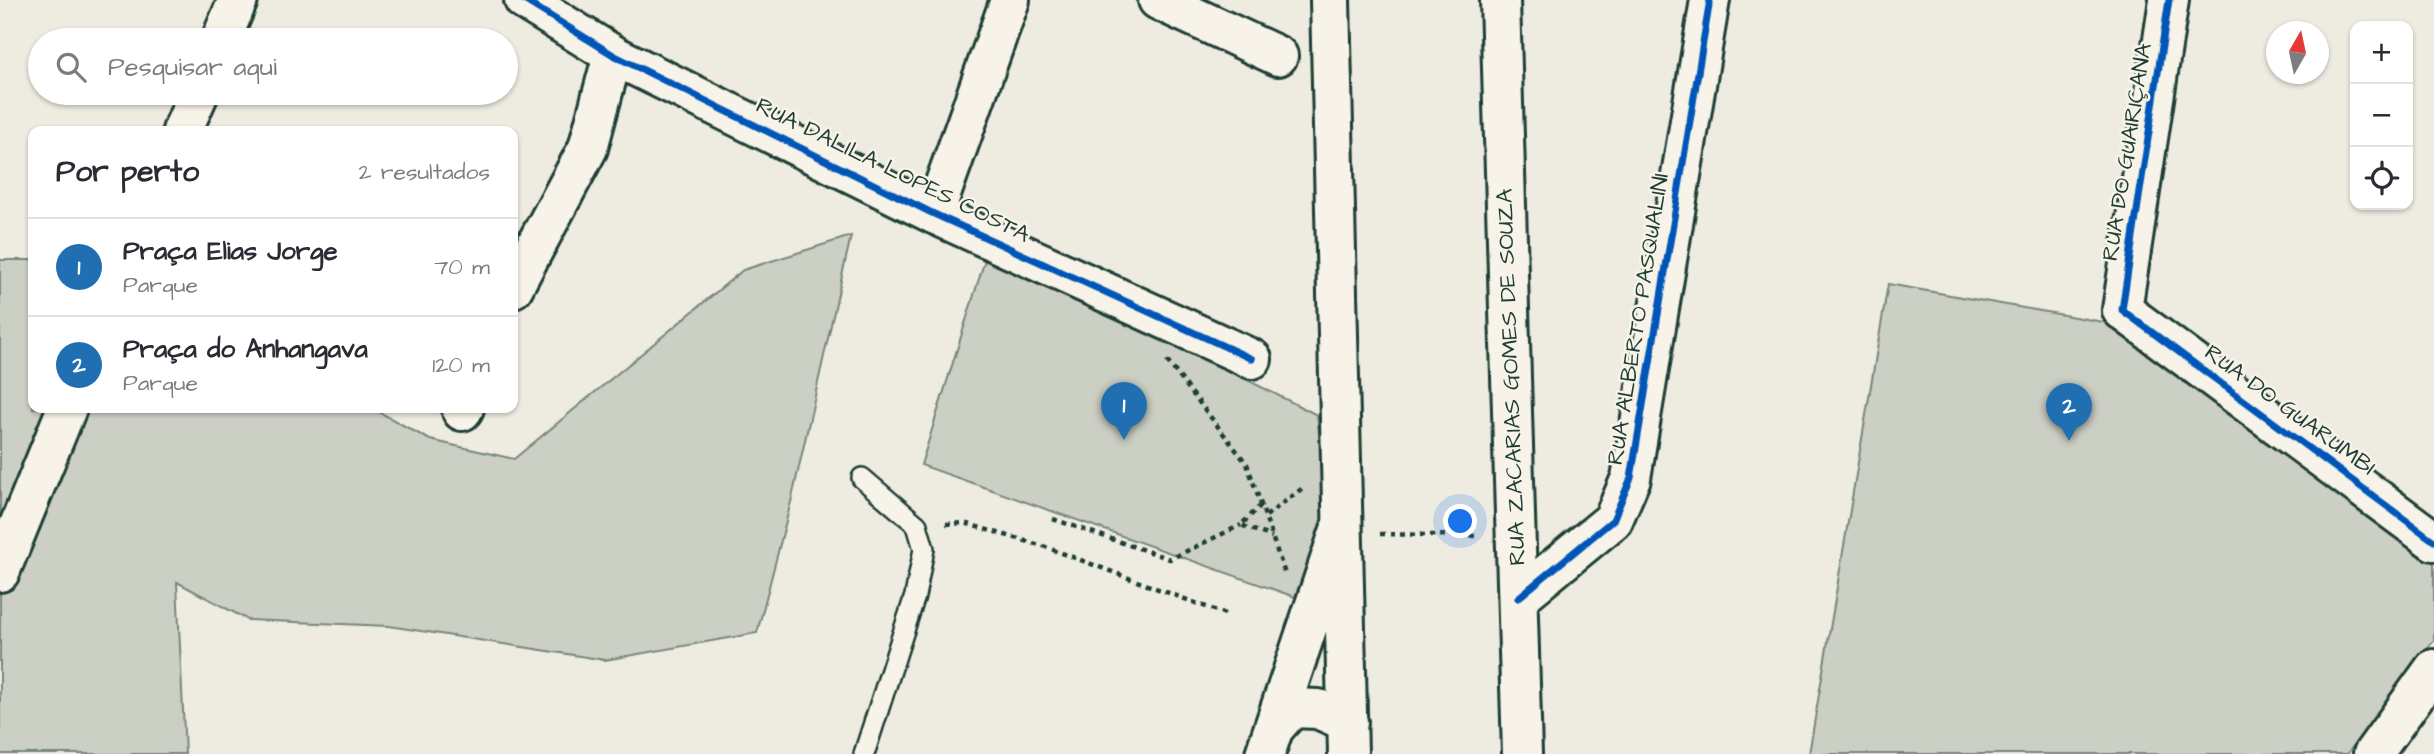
<!DOCTYPE html>
<html lang="pt">
<head>
<meta charset="utf-8">
<style>
  :root { --surface:#fff; --page:#f2f2f3; --text:#2b2b33; --muted:#7c7c81; --line:#e1e1e2; --accent:#1f6fb2 }
  body { margin:0; font-family:"Architects Daughter",sans-serif; background:var(--page); color:var(--text) }
  .controls { position:absolute; right:21px; top:21px; display:grid; overflow:hidden; border-radius:14px; box-shadow:0 2px 5px #0004 }
  .controls button { width:63px; height:63px; display:grid; place-items:center; padding:0; border:0; border-bottom:2px solid var(--line); background:var(--surface); color:var(--text); font:35px sans-serif }
  .compass { position:absolute; left:2266px; top:21px; width:63px; height:63px; border-radius:50%; background:var(--surface); box-shadow:0 2px 5px #0004; rotate:9deg }
  .you { position:absolute; left:1461px; top:522px; width:24px; height:24px; margin:-18px; border:5px solid #fff; border-radius:50%; background:#1a73e8; box-shadow:0 0 0 10px #1a73e833 }
  .badge { display:grid; place-items:center; width:46px; height:46px; border-radius:50%; background:var(--accent); color:#fff; font-size:23px; font-weight:700 }
  .pin { position:absolute; translate:-50% -58px; filter:drop-shadow(0 2px 4px #0008) }
  .pin::after { content:''; position:absolute; top:37px; width:24px; height:21px; background:inherit; clip-path:polygon(0 0,100% 0,50% 100%) }
  .list { margin:0; padding:0; list-style:none }
  h2 { display:flex; justify-content:space-between; align-items:center; height:91px; margin:0; padding:0 28px; font-size:30px }
  h2 small { font-size:23px; font-weight:400; color:var(--muted) }
  .list li { display:grid; grid-template-columns:46px 1fr auto; gap:21px; align-items:center; box-sizing:border-box; height:98px; padding:0 28px; border-top:2px solid var(--line) }
  .list b { display:block; font-size:26px; white-space:nowrap }
  .list p { margin:0; font-size:23px; white-space:nowrap; color:var(--muted) }
  .list em { font-size:23px; font-style:normal; color:var(--muted) }
  .icon { flex:none; width:38px; height:38px; fill:none; stroke:currentColor; stroke-width:2; stroke-linecap:round; stroke-linejoin:round }
  .map { position:relative; flex:none; width:2434px; height:754px; overflow:hidden }
  .search { position:absolute; background:var(--surface); box-shadow:0 2px 5px #0004; left:28px; top:28px; width:490px; height:77px; display:flex; align-items:center; gap:18px; box-sizing:border-box; padding:0 24px; border-radius:38px; color:var(--muted); font-size:26px }
  .panel { position:absolute; background:var(--surface); box-shadow:0 2px 5px #0004; left:28px; top:126px; width:490px; height:287px; border-radius:14px }
  .map>svg:first-child { display:block }
</style>
</head>
<body>
<div class="map">
<svg width="2434" height="754" viewBox="0 0 2434 754">
  <rect width="100%" height="100%" fill="#eeece1"/>
  <filter id="ink" filterUnits="userSpaceOnUse"><feTurbulence type="fractalNoise" baseFrequency=".0143" numOctaves="2"/><feDisplacementMap in="SourceGraphic" scale="14" xChannelSelector="R" yChannelSelector="G"/><feConvolveMatrix kernelMatrix="1 2 1 2 8 2 1 2 1" color-interpolation-filters="sRGB"/></filter>
  <g filter="url(#ink)">
    <g fill="#cccfc4" stroke="#76867c" stroke-width="2">
      <polygon points="851,236 792,498 757,633 605,660 389,626 248,620 177,582 185,754 0,754 0,260 33,260 33,408 372,408 430,440 514,459 743,270"/>
      <polygon points="988,250 1317,415 1328,516 1295,597 921,465"/>
      <polygon points="1888,284 2120,325 2434,557 2434,640 2347,754 1809,754"/>
    </g>
    <g fill="none" stroke-linecap="round" stroke-linejoin="round">
      <defs>
        <polyline id="lane" points="862,478 917,525 924,549 915,596 864,754"/>
        <g id="street">
          <polyline points="524,0 615,56 934,214 1252,359"/>
          <polyline points="1158,0 1278,56"/>
          <polyline points="2169,0 2122,310 2434,541"/>
          <polyline points="221,40 238,0"/>
          <polyline points="182,131 199,93"/>
          <polyline points="934,214 1010,0"/>
          <polyline points="513,288 588,148 608,73 615,56"/>
          <polyline points="462,411 464,408"/>
          <polyline points="0,572 67,408"/>
          <polyline points="1518,598 1613,520 1631,478 1710,0"/>
          <polyline points="1274,728 1292,708 1318,709 1348,722"/>
          <polyline points="1265,754 1341,527"/>
          <polyline points="2373,754 2434,669"/>
        </g>
        <g id="secondary">
          <polyline points="1330,0 1348,754"/>
          <polyline points="1500,0 1522,754"/>
        </g>
      </defs>
      <use href="#lane" stroke="#1f3d34" stroke-width="24"/>
      <use href="#street" stroke="#1f3d34" stroke-width="44"/>
      <use href="#secondary" stroke="#1f3d34" stroke-width="44"/>
      <g stroke="#1f3d34" stroke-width="4.5" stroke-dasharray="5 5" stroke-linecap="butt">
        <polyline points="1167,361 1247,464 1285,574"/>
        <polyline points="1261,505 1241,525 1272,537"/>
        <polyline points="1266,516 1304,487"/>
        <polyline points="1053,519 1170,559 1241,525"/>
        <polyline points="946,524 964,523 1043,546 1225,614"/>
        <polyline points="1380,534 1479,536"/>
      </g>
      <use href="#lane" stroke="#f7f3e8" stroke-width="19"/>
      <use href="#street" stroke="#f7f3e8" stroke-width="38"/>
      <use href="#secondary" stroke="#f7f3e8" stroke-width="38"/>
      <defs>
        <g id="cycleway">
          <polyline points="524,0 615,56 934,214 1252,359"/>
          <polyline points="2169,0 2122,310 2434,541"/>
          <polyline points="1518,598 1613,520 1631,478 1710,0"/>
        </g>
      </defs>
      <use href="#cycleway" stroke="#f7f3e8" stroke-width="11"/>
      <use href="#cycleway" stroke="#0057b8" stroke-width="7"/>
    </g>
  </g>
  <g text-anchor="middle" dominant-baseline="central" stroke-width="5" stroke-linejoin="round" paint-order="stroke">
    <g font-size="23" fill="#1f3d34" stroke="#f7f3e8">
      <text transform="translate(2127 152) rotate(-81)">RUA DO GUAIRIÇANA</text>
      <text transform="translate(893 170) rotate(26)">RUA DALILA LOPES COSTA</text>
      <text transform="translate(1638 319) rotate(-81)">RUA ALBERTO PASQUALINI</text>
      <text transform="translate(1511 377) rotate(-92)">RUA ZACARIAS GOMES DE SOUZA</text>
      <text transform="translate(2290 410) rotate(36)">RUA DO GUARUMBI</text>
    </g>
  </g>
</svg>
<div class="controls">
<button>+</button>
<button>−</button>
<button><svg class="icon" aria-label="locate" viewBox="0 0 24 24"><circle cx="12" cy="12" r="6"/><path d="M12 2v4M12 18v4M2 12h4M18 12h4"/></svg></button>
</div>
<svg class="compass" viewBox="-18 -18 36 36"><path d="M0-13l5 13h-10z" fill="#e53935"/><path d="M0 13l5-13h-10z" fill="#7c7c81"/></svg>
<div class="you"></div>
<div class="pin badge" style="left:1124px;top:440px">1</div>
<div class="pin badge" style="left:2069px;top:441px">2</div>
<div class="search"><svg class="icon" aria-label="search" viewBox="0 0 24 24"><circle cx="10" cy="10" r="6"/><path d="M15 15l6 6"/></svg>Pesquisar aqui</div>
<section class="panel">
<h2>Por perto<small>2 resultados</small></h2>
<ul class="list">
<li><span class="badge">1</span><div><b>Praça Elias Jorge</b><p>Parque</p></div><em>70 m</em></li>
<li><span class="badge">2</span><div><b>Praça do Anhangava</b><p>Parque</p></div><em>120 m</em></li>
</ul>
</section>
</div>
</body>
</html>
